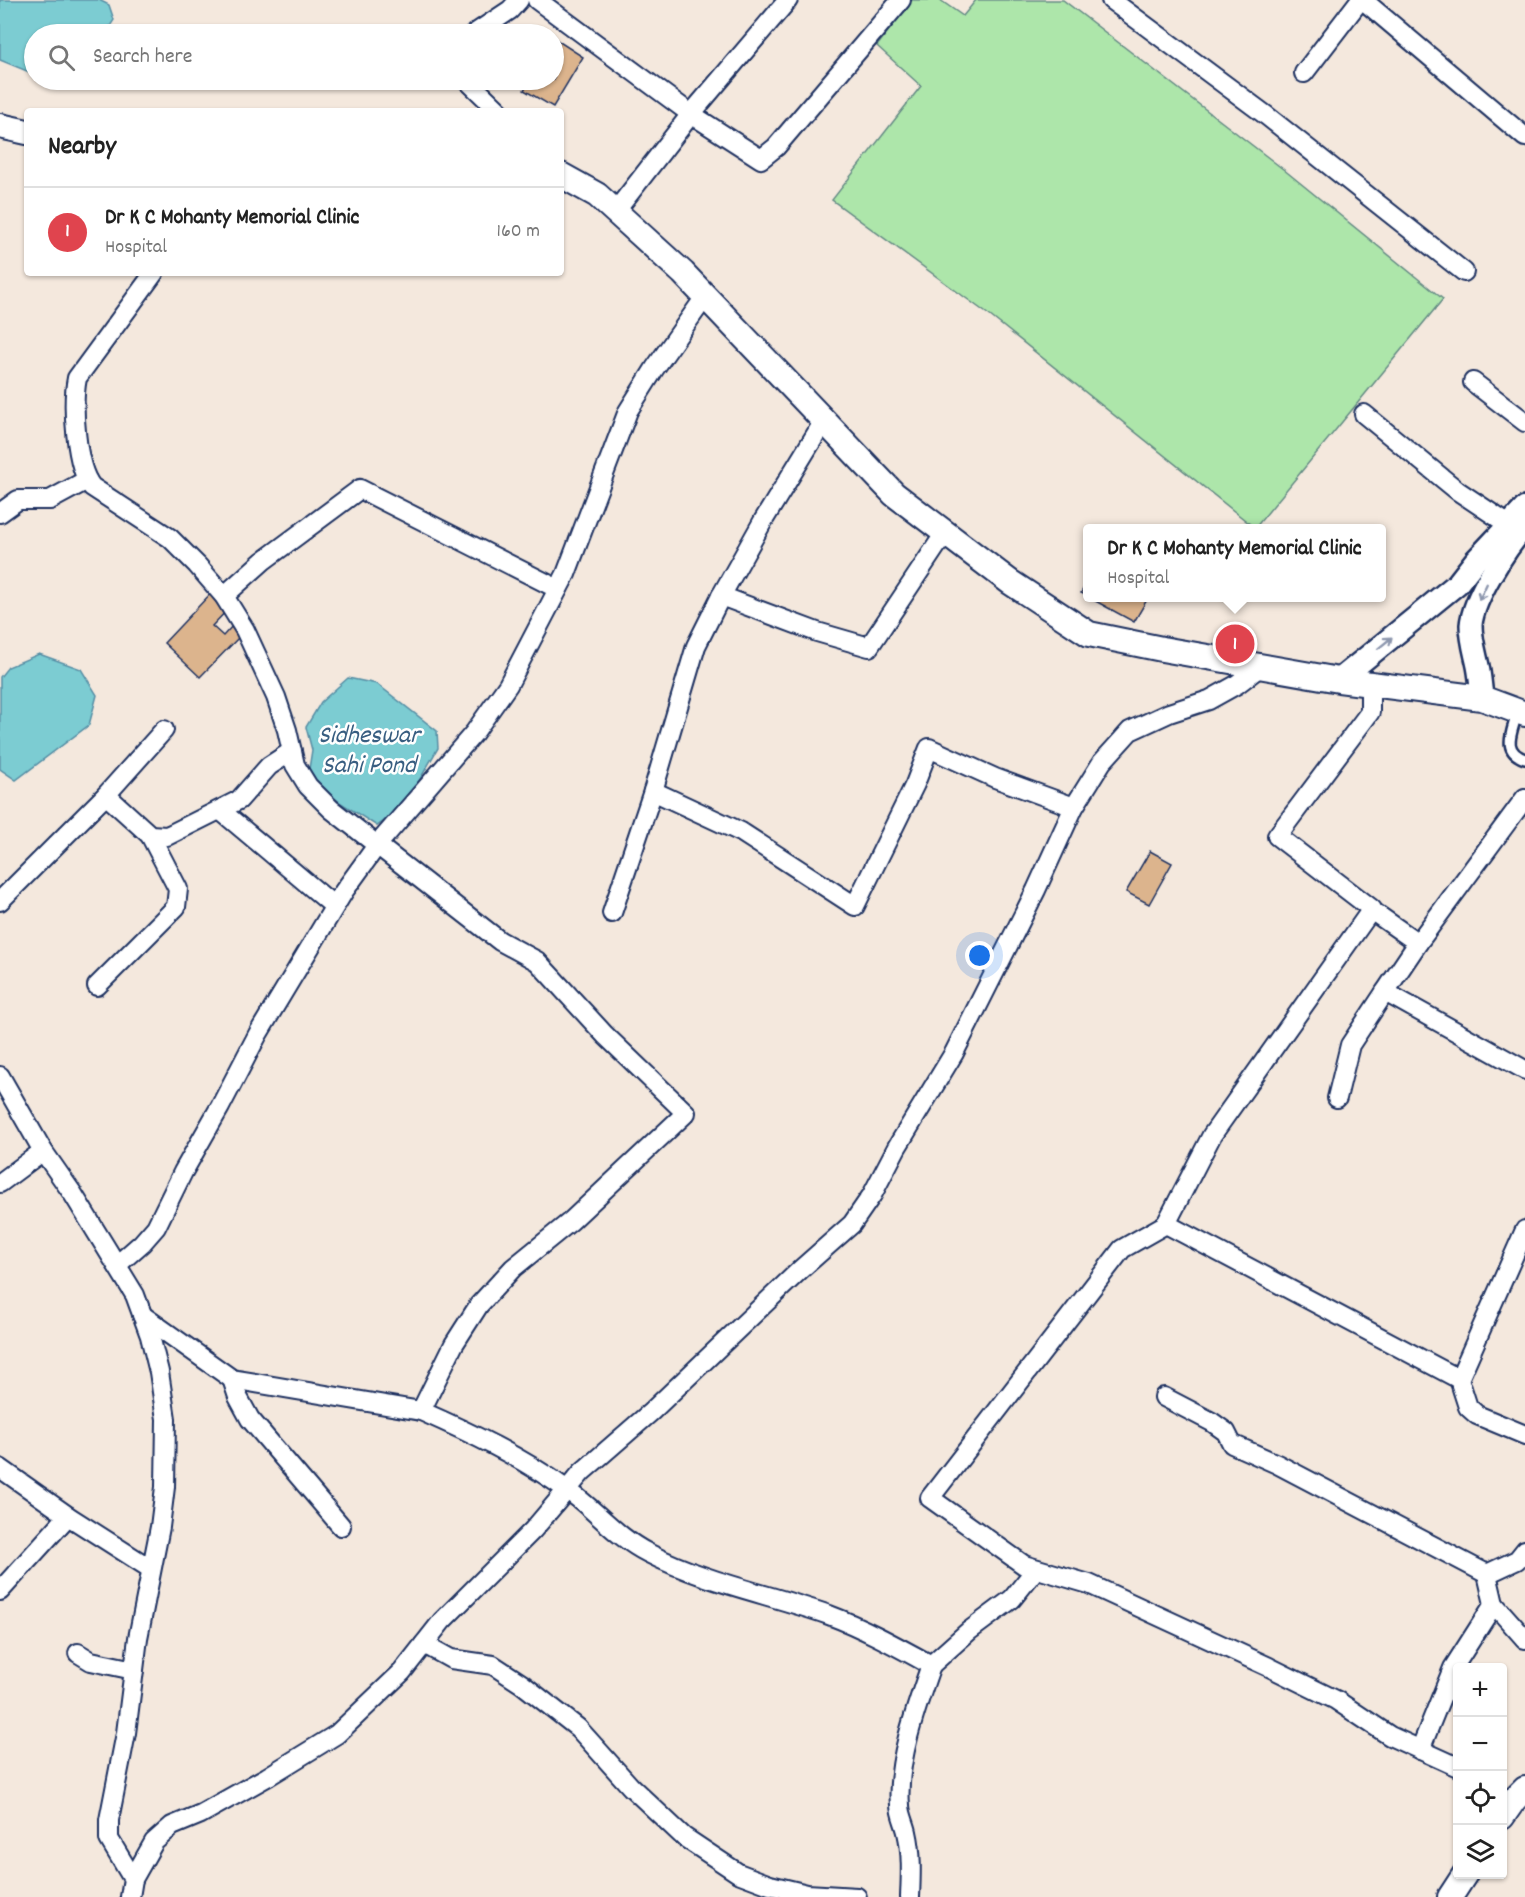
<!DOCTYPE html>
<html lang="en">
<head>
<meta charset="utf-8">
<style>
  :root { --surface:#fff; --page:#f6f6f6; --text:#222; --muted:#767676; --line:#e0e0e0; --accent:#111827 }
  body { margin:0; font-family:Dekko,sans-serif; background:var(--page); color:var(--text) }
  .controls { position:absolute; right:18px; bottom:18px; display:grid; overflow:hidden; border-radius:6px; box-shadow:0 2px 4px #0004 }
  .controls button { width:54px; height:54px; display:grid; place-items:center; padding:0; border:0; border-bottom:2px solid var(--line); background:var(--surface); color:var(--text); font:30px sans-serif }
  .you { position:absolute; left:980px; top:956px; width:21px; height:21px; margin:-15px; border:4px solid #fff; border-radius:50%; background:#1a73e8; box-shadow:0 0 0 9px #1a73e833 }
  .badge { display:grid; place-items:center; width:39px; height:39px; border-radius:50%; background:var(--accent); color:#fff; font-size:20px; font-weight:700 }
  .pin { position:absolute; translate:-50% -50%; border:3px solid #fff; box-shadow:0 2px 6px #0006 }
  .popup { position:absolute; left:1083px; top:524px; width:303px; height:78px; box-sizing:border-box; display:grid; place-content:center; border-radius:6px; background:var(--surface); filter:drop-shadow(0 2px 4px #0005); font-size:20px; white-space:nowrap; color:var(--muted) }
  .popup b { font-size:22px; color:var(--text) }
  .popup::after { content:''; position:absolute; left:50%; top:100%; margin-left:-12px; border:12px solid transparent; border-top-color:var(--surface) }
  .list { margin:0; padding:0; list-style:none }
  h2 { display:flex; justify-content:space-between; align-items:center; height:78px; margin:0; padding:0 24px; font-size:26px }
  h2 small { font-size:20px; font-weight:400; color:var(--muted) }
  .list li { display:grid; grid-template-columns:39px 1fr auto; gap:18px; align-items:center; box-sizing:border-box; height:90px; padding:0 24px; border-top:2px solid var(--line) }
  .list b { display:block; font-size:22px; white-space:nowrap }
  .list p { margin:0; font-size:20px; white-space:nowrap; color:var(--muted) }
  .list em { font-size:20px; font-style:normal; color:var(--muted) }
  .icon { flex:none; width:33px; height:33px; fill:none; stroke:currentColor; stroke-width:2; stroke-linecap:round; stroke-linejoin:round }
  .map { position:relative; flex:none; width:1525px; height:1897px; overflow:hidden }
  .search { position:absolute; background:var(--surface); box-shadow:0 2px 4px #0004; left:24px; top:24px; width:540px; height:66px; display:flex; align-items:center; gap:15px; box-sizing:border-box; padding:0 21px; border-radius:33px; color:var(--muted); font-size:22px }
  .panel { position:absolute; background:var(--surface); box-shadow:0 2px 4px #0004; left:24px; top:108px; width:540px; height:168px; border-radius:6px }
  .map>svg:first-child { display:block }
</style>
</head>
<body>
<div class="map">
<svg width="1525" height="1897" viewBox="0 0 1525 1897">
  <rect width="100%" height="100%" fill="#f4e8dd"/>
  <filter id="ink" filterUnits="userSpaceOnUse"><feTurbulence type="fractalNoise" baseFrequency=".0167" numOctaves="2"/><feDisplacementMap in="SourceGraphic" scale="12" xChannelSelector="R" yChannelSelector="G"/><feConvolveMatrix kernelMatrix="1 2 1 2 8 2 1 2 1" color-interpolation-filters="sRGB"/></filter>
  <g filter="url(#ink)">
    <polygon fill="#ade6aa" stroke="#648a84" stroke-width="1.5" points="912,0 940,0 963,16 976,0 1063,0 1283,169 1443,299 1255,528 989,315 832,200 921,86 877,46"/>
    <g fill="#7bccd2" stroke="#558da4" stroke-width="1.5">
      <polygon points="0,0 99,0 109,5 114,20 105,34 34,34 34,74 0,60"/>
      <polygon points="39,654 81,669 97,695 89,725 16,780 0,769 0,677 8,667"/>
      <polygon points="348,678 377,684 437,731 438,748 409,798 395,813 377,826 341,803 316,783 309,769 312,750 306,727 321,702"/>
    </g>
    <g fill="#dcb48d" stroke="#1b2f5e" stroke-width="1.5">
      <polygon points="555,39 583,57 553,107 524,90 530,80 554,80"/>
      <polygon points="1088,581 1088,596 1081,593"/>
      <polygon points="213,591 230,607 212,626 223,636 233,625 242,634 200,677 164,643"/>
      <polygon points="1090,598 1148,598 1134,622"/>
      <polygon points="1225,634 1252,638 1249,659 1222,655"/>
      <polygon points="1150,851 1172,863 1149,904 1126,892"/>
    </g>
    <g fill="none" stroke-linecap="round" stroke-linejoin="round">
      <defs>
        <path id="service" d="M 1517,713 C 1512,733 1501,751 1525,759"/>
        <g id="minor">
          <polyline points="537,0 691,114 761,159 776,147 901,0"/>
          <polyline points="1111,0 1267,116 1464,272"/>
          <polyline points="1363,0 1525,137"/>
          <polyline points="474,34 510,10 519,0"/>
          <polyline points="1304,73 1360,0"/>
          <polyline points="467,80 499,111"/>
          <polyline points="615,212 691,114 788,0"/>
          <path d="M 154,273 L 77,378 C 72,403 75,467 92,487 L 170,538 L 197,565 L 224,596 L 245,630 L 276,697 L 287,730 L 295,765 L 308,786 L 331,809 L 500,941 L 537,961 L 605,1035 L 686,1113 L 571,1221 L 513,1268 L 479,1305 L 454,1344 L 421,1411 C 471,1433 521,1457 566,1489 C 595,1509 616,1537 648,1553 C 704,1582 769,1594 829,1615 C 864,1628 898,1647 931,1665 L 969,1631 L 1012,1599 L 1036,1569"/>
          <polyline points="1473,382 1525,422"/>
          <polyline points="1364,414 1458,491 1509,525"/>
          <polyline points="0,513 18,500 50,500 87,480"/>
          <polyline points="224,596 263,561 360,489 558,589"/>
          <polyline points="721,596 817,632 869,647 945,533"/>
          <polyline points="1370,684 1370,712 1277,836 1372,909 1212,1135 1166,1224 1459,1379 1468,1407 1477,1415 1525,1435"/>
          <polyline points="653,791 741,832 855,906 915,784 929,748 995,778 1074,807"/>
          <polyline points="106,795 150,835 167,836 239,800 269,766 292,751"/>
          <polyline points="220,810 334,906"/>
          <polyline points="0,901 106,795 164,730"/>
          <polyline points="1371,910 1418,943 1525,798"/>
          <polyline points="612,913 653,791 696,646 721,596 763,521 824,421"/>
          <polyline points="1418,943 1385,992 1525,1070"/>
          <polyline points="97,986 176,907 178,889 150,835"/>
          <polyline points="0,1076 43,1151 73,1194 135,1295 150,1336 159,1372 166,1419 165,1487 160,1527 138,1638 126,1733 109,1820 109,1839 133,1879 130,1897"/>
          <polyline points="1337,1098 1350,1045 1385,992"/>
          <polyline points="0,1183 43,1151"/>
          <polyline points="1166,1224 1122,1249 930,1498 1024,1565 1089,1584 1269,1667 1336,1700 1390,1736 1458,1767"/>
          <polyline points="117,1265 142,1243 156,1227 183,1172 220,1107 258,1034 344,891 378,844 474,733 508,685 566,574 628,411 655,368 705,297"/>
          <polyline points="142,1315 232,1379 421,1411"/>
          <polyline points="232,1379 238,1397 250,1419 341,1526"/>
          <polyline points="1459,1379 1525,1230"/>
          <polyline points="1164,1397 1212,1422 1226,1432 1232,1444 1277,1464 1487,1574 1494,1604 1453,1668 1420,1750"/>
          <polyline points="0,1468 68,1516"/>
          <polyline points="1487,1574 1517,1560 1525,1550"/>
          <polyline points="0,1591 68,1516 151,1569"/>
          <polyline points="1494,1604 1525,1639"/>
          <polyline points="424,1644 451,1659 493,1665 522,1684 578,1728 631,1787 684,1837 738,1873 770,1885 807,1894 857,1897"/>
          <polyline points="78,1653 91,1661 134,1670"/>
          <polyline points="133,1879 154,1842 172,1826 201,1814 267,1777 337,1734 402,1672 442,1621 533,1530 582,1472 651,1412 800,1270 852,1224 872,1195 897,1147 954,1053 1036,890 1074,807 1102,762 1130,731 1169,713 1209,700 1236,685 1261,666"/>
          <path d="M 910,1897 C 911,1875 912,1853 907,1832 C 905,1823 900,1814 900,1805 C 896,1763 917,1705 931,1665"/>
        </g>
        <g id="tertiary">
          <polyline points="1339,680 1457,584 1475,561 1525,508"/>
          <path d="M 1482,698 C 1481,687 1480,676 1478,666 C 1475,652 1471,639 1471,625 C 1473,599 1506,547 1524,528"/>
        </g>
        <g id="secondary">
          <polyline points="0,126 27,132"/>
          <polyline points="561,175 597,195 683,273 894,494 1010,582 1089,634 1162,649 1339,680 1482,698 1525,714"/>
          <polyline points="1502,1817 1514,1800 1525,1789"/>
          <polyline points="1450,1897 1465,1874"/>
        </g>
      </defs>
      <use href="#service" stroke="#1b2f5e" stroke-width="14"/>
      <use href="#minor" stroke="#1b2f5e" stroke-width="22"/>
      <use href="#tertiary" stroke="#1b2f5e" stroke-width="26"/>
      <use href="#secondary" stroke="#1b2f5e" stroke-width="28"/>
      <use href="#service" stroke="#fff" stroke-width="9"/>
      <use href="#minor" stroke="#fff" stroke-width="18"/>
      <use href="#tertiary" stroke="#fff" stroke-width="21"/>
      <use href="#secondary" stroke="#fff" stroke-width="24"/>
    </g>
    <defs><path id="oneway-shaft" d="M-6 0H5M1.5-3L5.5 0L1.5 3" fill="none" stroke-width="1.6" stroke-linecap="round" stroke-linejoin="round" transform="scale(1.5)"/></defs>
    <g stroke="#8d97ae">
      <use href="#oneway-shaft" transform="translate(1483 592) rotate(115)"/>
      <use href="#oneway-shaft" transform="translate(1385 643) rotate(-39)"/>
    </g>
  </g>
  <g text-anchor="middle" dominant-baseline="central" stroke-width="5" stroke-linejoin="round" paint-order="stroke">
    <g font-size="26" font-style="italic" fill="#385e81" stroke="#fff">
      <text x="369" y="736">Sidheswar<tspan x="369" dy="30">Sahi Pond</tspan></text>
    </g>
  </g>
</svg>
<div class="controls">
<button>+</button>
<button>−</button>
<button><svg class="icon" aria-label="locate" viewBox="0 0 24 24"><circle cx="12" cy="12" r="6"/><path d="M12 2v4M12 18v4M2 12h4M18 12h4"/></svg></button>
<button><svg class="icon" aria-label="layers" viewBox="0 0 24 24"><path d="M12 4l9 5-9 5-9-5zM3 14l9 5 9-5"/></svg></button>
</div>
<div class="you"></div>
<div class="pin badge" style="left:1235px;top:644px;background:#e0444e">1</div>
<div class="popup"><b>Dr K C Mohanty Memorial Clinic</b>Hospital</div>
<div class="search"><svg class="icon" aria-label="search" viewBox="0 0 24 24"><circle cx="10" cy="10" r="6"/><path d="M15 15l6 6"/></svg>Search here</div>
<section class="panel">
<h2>Nearby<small></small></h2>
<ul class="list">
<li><span class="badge" style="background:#e0444e">1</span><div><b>Dr K C Mohanty Memorial Clinic</b><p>Hospital</p></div><em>160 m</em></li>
</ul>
</section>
</div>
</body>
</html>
